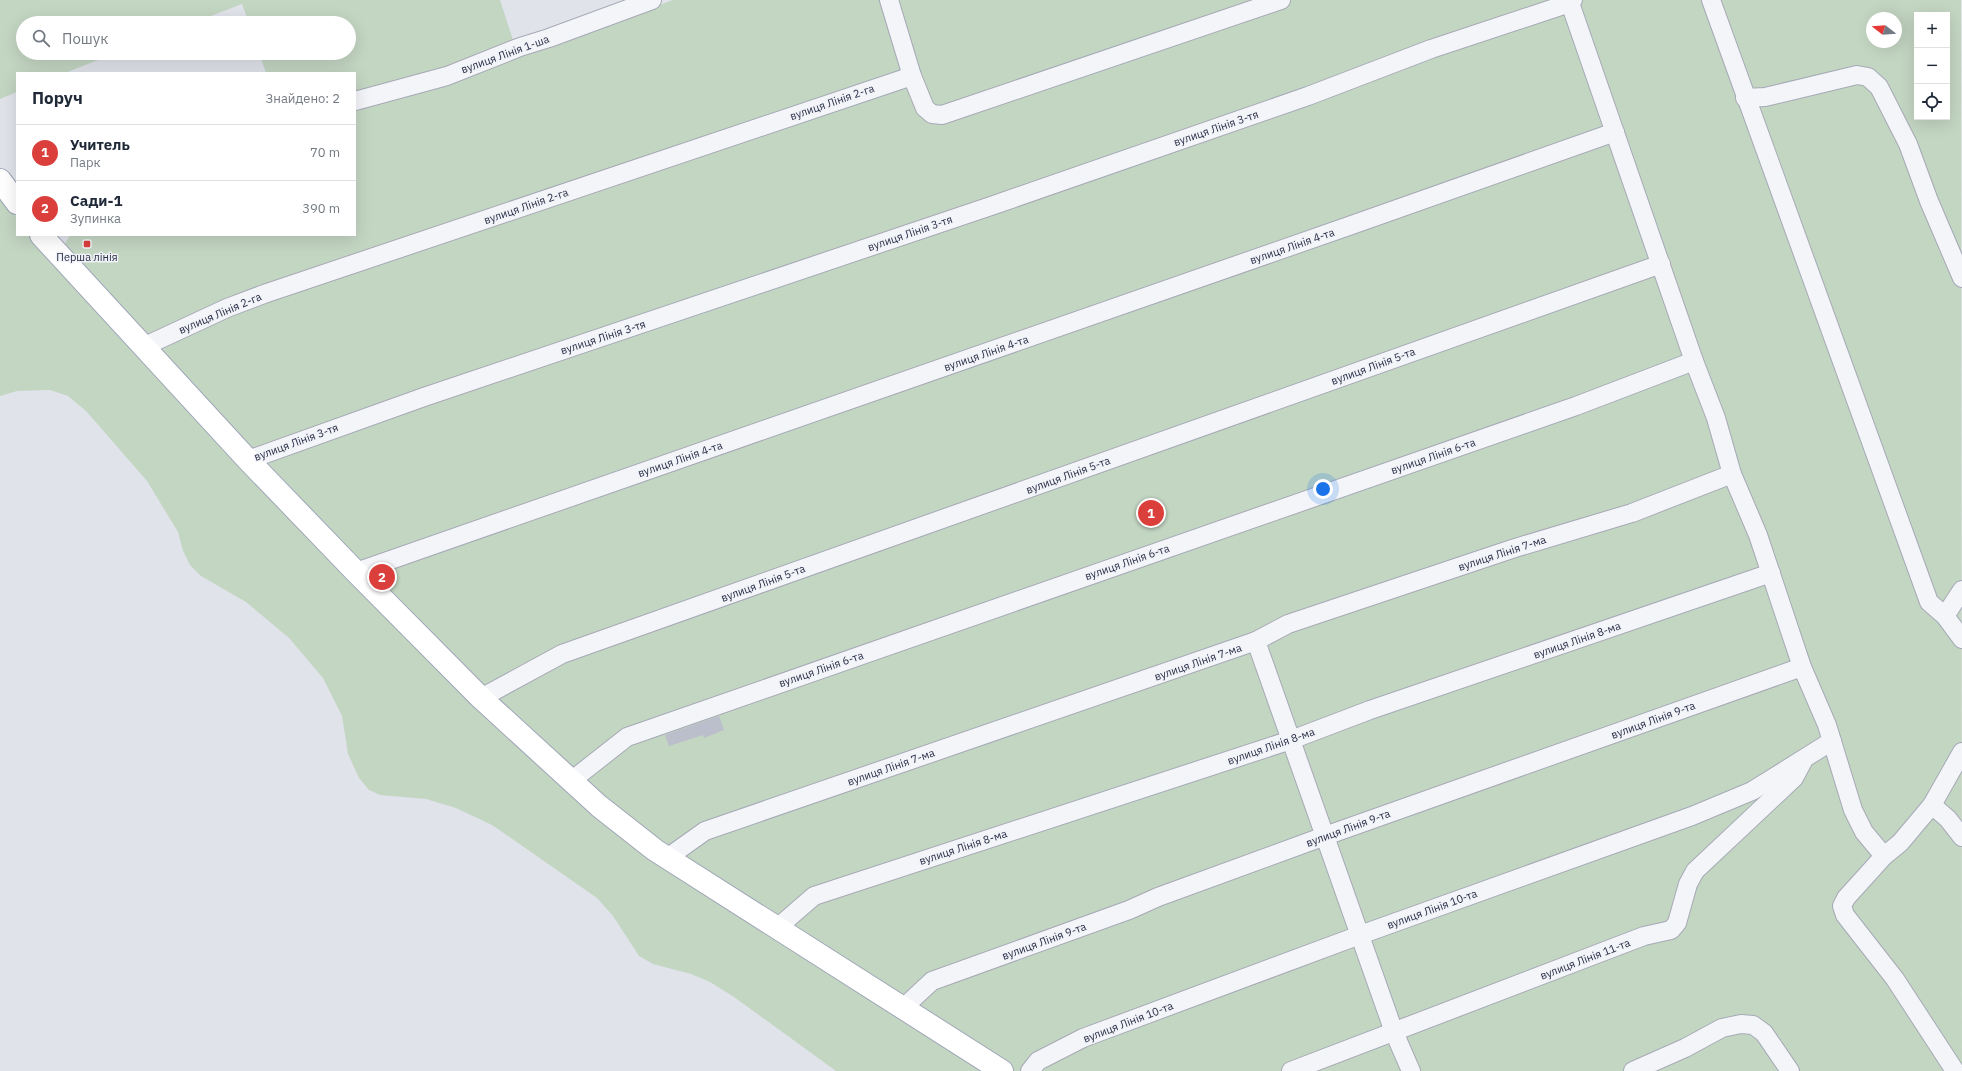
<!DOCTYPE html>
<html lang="uk">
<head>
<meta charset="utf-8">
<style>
  :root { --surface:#fff; --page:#f6f6f7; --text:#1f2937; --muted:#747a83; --line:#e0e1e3; --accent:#da3f3c }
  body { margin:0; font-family:"IBM Plex Sans",sans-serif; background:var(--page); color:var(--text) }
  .controls { position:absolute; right:12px; top:12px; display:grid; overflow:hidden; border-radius:0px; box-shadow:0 4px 16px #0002 }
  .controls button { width:36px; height:36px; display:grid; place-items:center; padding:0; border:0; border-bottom:1px solid var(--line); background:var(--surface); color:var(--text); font:20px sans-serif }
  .compass { position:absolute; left:1866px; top:12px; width:36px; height:36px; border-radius:50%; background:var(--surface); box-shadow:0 4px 16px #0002; rotate:287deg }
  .you { position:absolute; left:1323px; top:489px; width:14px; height:14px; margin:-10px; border:3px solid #fff; border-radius:50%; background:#1a73e8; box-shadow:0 0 0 6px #1a73e833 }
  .badge { display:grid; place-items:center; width:26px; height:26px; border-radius:50%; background:var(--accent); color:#fff; font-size:13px; font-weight:700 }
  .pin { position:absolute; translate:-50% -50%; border:2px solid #fff; box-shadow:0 1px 4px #0006 }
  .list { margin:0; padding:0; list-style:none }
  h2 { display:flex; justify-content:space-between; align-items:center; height:52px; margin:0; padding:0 16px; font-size:17px }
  h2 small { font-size:13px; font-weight:400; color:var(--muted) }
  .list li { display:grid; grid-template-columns:26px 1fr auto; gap:12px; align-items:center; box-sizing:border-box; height:56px; padding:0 16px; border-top:1px solid var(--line) }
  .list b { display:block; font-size:15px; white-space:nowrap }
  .list p { margin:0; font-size:13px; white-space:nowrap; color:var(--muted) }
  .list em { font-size:13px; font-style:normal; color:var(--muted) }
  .icon { flex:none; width:22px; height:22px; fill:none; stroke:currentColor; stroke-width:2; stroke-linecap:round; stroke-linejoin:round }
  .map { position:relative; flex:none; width:1962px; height:1071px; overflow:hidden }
  .search { position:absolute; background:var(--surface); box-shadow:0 4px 16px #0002; left:16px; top:16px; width:340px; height:44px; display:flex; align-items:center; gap:10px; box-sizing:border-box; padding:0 14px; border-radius:22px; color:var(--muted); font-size:15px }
  .panel { position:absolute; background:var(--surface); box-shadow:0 4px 16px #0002; left:16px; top:72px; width:340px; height:164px; border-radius:0px }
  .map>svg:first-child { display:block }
</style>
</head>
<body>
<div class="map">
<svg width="1962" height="1071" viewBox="0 0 1962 1071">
  <rect width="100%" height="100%" fill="#e1e3eb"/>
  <g fill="#c3d6c2" fill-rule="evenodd">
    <polygon points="0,0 500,0 514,43 446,69 355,96 355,73 266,73 259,53 349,53 349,23 249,23 242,4 193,23 23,23 23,53 116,53 65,73 17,73 17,92 0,99"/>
    <path d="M 673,0 L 1961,0 L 1962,1071 L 1014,1071 L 680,856 L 606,800 L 492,700 L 360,566 L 64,245 L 70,235 L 355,235 L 355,110 L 452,81 ZM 1917,15 L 1947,15 L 1947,117 L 1917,117 ZM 1872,18 L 1896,18 L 1896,42 L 1872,42 Z"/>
    <polygon points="0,194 17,217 17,235 31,235 593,811 985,1071 836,1071 734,997 710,982 691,974 653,964 639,956 613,916 597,898 492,825 456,808 426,799 380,795 369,790 359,778 348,754 342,716 323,678 289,638 246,602 201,576 190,565 183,551 178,532 147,481 86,411 68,396 50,390 17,391 0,396"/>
  </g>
  <polygon fill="#bbbecb" points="719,716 724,730 704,738 703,735 669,746 665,735"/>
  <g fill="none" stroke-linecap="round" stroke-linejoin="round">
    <defs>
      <g id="minor">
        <polyline points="889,0 912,76 925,108 932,114 942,115 1281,0"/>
        <polyline points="1573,0 1570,3 1694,361 1716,418 1732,474 1758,535 1802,667 1827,725 1853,810 1864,832 1884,856"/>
        <polyline points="1711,0 1929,602 1945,616 1962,639"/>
        <polyline points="1745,98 1765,97 1857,75 1868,77 1879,87 1908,144 1929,201 1962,278"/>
        <polyline points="355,101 447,76 520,47 549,38 652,0"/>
        <polyline points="143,347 227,308 264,294 912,76"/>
        <polyline points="248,460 424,397 991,206 1308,96 1431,49 1570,3"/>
        <polyline points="356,572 1346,227 1615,132"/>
        <polyline points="1945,616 1962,590"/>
        <polyline points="1256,641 1394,1032 1411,1071"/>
        <polyline points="481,698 562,654 1661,264"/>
        <polyline points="571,781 627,737 1576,406 1694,361"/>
        <polyline points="1932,805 1948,819 1962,837"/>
        <polyline points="667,858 705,831 1256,641 1288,624 1515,548 1632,513 1732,474"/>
        <polyline points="777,928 814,896 1291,740 1370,710 1771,573"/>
        <polyline points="903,1008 932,981 1129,910 1158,897 1325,836 1802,667"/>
        <polyline points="1030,1071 1038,1061 1083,1038 1360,935 1692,816 1752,791 1832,741"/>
        <polyline points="1291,1071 1644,936 1671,930 1677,923 1688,884 1695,871 1794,778 1803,761"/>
        <polyline points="1633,1071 1685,1048 1722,1028 1741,1024 1753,1025 1764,1033 1790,1071"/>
        <polyline points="1955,1071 1895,979 1845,915 1842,906 1846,898 1884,856 1900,843 1932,805 1962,752"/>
      </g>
      <g id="major">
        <polyline points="0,180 17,203"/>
        <polyline points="41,235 248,460 356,572 481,698 599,806 655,850 1002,1071"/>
      </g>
    </defs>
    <use href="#minor" stroke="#a6a9b6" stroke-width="20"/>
    <use href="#major" stroke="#9fa5b8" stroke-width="24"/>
    <use href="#minor" stroke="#f4f5f9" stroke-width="18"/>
    <use href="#major" stroke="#fff" stroke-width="22"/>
  </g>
  <rect fill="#da3f3c" stroke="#f1f3f8" stroke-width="1.5" x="83" y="240" width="8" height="8" rx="2"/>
  <g text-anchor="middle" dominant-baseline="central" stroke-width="3" stroke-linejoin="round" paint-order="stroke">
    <g font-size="11" fill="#282d44" stroke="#f1f3f8">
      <text transform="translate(505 54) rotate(-20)">вулиця Лінія 1-ша</text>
      <text transform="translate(832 102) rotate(-19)">вулиця Лінія 2-га</text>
      <text transform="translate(1216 128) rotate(-19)">вулиця Лінія 3-тя</text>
      <text transform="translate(526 206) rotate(-19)">вулиця Лінія 2-га</text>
      <text transform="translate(910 233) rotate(-19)">вулиця Лінія 3-тя</text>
      <text transform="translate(1292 246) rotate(-19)">вулиця Лінія 4-та</text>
      <text transform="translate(220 313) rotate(-23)">вулиця Лінія 2-га</text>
      <text transform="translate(603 337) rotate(-18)">вулиця Лінія 3-тя</text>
      <text transform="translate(986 353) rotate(-19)">вулиця Лінія 4-та</text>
      <text transform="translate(1373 366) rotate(-20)">вулиця Лінія 5-та</text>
      <text transform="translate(296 442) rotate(-20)">вулиця Лінія 3-тя</text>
      <text transform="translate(1433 456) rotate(-19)">вулиця Лінія 6-та</text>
      <text transform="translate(680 459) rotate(-19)">вулиця Лінія 4-та</text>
      <text transform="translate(1068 475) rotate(-20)">вулиця Лінія 5-та</text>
      <text transform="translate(1502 553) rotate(-18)">вулиця Лінія 7-ма</text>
      <text transform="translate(1127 562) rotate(-19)">вулиця Лінія 6-та</text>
      <text transform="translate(763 583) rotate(-20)">вулиця Лінія 5-та</text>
      <text transform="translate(1577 640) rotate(-19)">вулиця Лінія 8-ма</text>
      <text transform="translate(1198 662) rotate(-19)">вулиця Лінія 7-ма</text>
      <text transform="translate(821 669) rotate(-19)">вулиця Лінія 6-та</text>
      <text transform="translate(1653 720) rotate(-20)">вулиця Лінія 9-та</text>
      <text transform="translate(1271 746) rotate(-19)">вулиця Лінія 8-ма</text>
      <text transform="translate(891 767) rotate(-19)">вулиця Лінія 7-ма</text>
      <text transform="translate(1348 828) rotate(-20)">вулиця Лінія 9-та</text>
      <text transform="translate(963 847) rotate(-18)">вулиця Лінія 8-ма</text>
      <text transform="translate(1432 909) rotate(-20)">вулиця Лінія 10-та</text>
      <text transform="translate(1044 941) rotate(-20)">вулиця Лінія 9-та</text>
      <text transform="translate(1585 959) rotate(-21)">вулиця Лінія 11-та</text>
      <text transform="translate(1128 1022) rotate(-21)">вулиця Лінія 10-та</text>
    </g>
    <g font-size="11" fill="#282d44" stroke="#f1f3f8">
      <text x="87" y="257">Перша лінія</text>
    </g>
  </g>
</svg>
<div class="controls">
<button>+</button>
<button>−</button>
<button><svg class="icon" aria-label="locate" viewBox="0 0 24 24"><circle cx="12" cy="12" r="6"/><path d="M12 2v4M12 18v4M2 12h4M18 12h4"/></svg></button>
</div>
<svg class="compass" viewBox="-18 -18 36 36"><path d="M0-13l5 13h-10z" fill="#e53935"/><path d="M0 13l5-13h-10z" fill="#747a83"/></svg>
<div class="you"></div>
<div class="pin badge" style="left:1151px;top:513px">1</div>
<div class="pin badge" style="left:382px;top:577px">2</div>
<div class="search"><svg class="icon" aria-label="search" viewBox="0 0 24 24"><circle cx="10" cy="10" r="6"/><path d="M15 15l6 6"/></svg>Пошук</div>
<section class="panel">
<h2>Поруч<small>Знайдено: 2</small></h2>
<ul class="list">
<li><span class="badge">1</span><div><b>Учитель</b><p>Парк</p></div><em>70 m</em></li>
<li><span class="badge">2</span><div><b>Сади-1</b><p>Зупинка</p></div><em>390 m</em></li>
</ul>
</section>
</div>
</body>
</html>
